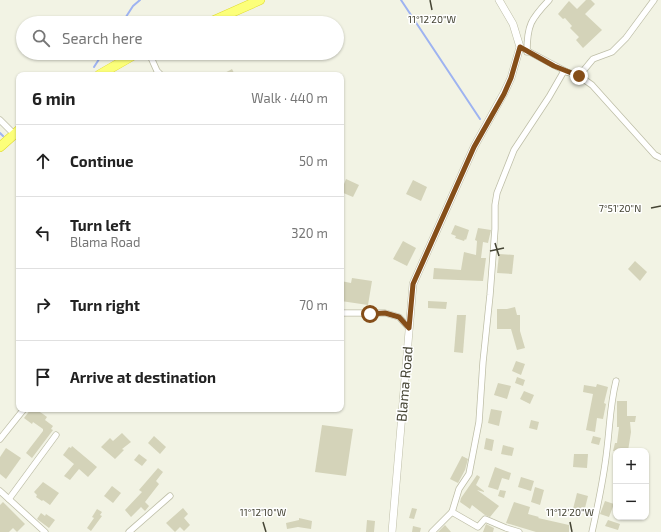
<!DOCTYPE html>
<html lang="en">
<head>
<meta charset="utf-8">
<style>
  :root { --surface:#fff; --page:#f6f6f6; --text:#222; --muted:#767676; --line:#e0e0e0 }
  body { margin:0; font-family:"Exo 2",sans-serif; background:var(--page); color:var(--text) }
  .controls { position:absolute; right:12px; bottom:12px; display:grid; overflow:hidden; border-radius:8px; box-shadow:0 1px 3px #0004 }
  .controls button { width:36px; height:36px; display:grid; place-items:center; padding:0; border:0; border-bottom:1px solid var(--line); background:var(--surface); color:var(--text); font:20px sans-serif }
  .stop { position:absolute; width:12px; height:12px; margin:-9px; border:3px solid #854e19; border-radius:50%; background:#fff }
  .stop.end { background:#854e19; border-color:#fff; box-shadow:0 1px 4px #0008 }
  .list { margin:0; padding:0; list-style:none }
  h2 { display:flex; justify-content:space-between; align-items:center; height:52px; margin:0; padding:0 16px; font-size:17px }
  h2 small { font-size:13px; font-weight:400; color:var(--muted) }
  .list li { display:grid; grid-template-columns:26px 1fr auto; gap:12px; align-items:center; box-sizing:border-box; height:72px; padding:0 16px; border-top:1px solid var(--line) }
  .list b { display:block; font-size:15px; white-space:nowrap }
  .list p { margin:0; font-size:13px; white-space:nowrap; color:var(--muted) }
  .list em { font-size:13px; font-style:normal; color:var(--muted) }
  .icon { flex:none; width:22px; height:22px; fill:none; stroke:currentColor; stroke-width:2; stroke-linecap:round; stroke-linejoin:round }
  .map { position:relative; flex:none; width:661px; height:532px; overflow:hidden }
  .search { position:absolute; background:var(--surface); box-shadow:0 1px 3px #0004; left:16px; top:16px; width:328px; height:44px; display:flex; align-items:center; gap:10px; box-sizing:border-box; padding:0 14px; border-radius:22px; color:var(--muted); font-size:15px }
  .panel { position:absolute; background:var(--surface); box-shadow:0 1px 3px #0004; left:16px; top:72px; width:328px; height:340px; border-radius:8px }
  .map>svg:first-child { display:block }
</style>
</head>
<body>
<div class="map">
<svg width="661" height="532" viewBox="0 0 661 532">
  <rect width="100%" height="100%" fill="#f2f3e4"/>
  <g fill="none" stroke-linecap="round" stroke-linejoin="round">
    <g stroke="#9eb3f1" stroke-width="2">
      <polyline points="401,0 480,119"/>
      <polyline points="122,23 133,6 140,0"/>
      <polyline points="94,67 103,53"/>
      <polyline points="0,133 3,136"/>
      <polyline points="188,409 188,410"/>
    </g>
  </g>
  <g fill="#d4d3b9">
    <polygon points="586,0 591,0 595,4 585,14 602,30 583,48 576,40 579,37 570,28 572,26 565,18 563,19 558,14 569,1 577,9"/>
    <polygon points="232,69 235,75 221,75"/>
    <polygon points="346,179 359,185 353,197 341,192"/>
    <polygon points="413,180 427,187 421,201 406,194"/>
    <polygon points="455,225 469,230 466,240 465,239 464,241 455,238 456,236 451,234"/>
    <polygon points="478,228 491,230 488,243 483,242 481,258 486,258 483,281 433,279 434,268 461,270 464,252 476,255 477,241 475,240"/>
    <polygon points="403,241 416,248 407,266 393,259"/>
    <polygon points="499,254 514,255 512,274 497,273"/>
    <polygon points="635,261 647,272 640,281 628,269"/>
    <polygon points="352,278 372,281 368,305 341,301 341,281 351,283"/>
    <polygon points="428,301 447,302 446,309 428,308"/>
    <polygon points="515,307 517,315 520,315 520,331 525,348 517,350 511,329 497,329 497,309 507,309"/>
    <polygon points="457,315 466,315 463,353 454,352"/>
    <polygon points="516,361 525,364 521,375 512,371"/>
    <polygon points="517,377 525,380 523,386 515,383"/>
    <polygon points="498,383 511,386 507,399 494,395"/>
    <polygon points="597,384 608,387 604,403 606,404 603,419 597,418 595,432 586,430 593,394 583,392 584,385 596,387"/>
    <polygon points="524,391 534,395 530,404 520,399"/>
    <polygon points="617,401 627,401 627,416 636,416 635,422 630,422 631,432 628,451 613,451 615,443 617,443 619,427 617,427"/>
    <polygon points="31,409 35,409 43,414 47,417 45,420 53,426 51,429 53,430 32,458 26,453 43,431 43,429 33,422 32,424 24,418"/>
    <polygon points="491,409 502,411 499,426 488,423"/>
    <polygon points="531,420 539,422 537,430 529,428"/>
    <polygon points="322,425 353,429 346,476 315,472"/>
    <polygon points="122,433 131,442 122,449 124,450 115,459 101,447 110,438 113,441"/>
    <polygon points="154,436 166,447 160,454 148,443"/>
    <polygon points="593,436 601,438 599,445 591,443"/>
    <polygon points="486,438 494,440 492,451 484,449"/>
    <polygon points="503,445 514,448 512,456 501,454"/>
    <polygon points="72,446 97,467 88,477 79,469 70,480 64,476 74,464 63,455 69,447 71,448"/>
    <polygon points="6,448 21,458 6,479 0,474 0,457"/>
    <polygon points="139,454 147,460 142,466 134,460"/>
    <polygon points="574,454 588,454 587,468 573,467"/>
    <polygon points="462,456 468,459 465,470 458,483 450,479"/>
    <polygon points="495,467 511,473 509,480 502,478 498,490 488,487"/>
    <polygon points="158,468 163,472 156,481 159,484 145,502 149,506 145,511 141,507 131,517 125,510 142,492 139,490"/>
    <polygon points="477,475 480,477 476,485 484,491 484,492 477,490 499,506 490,517 485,515 472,505 470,509 460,502 461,498"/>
    <polygon points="521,477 534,481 531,491 518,487"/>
    <polygon points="43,482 59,493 50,505 43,500 42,501 36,497 37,495 34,492"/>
    <polygon points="112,486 121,493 113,503 104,496"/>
    <polygon points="535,487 544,490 540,505 531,502"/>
    <polygon points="500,490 506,491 504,498 498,496"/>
    <polygon points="577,493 588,496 584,512 573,509"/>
    <polygon points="605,501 614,504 609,517 600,514"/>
    <polygon points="3,502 25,524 17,532 13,528 9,532 0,532 0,505"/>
    <polygon points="514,502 530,507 528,514 539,517 538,518 569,525 569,532 536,532 506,523"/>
    <polygon points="183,508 188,514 184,518 190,525 184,531 180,527 175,532 166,523"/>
    <polygon points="412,508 417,509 414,519 409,518"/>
    <polygon points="97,509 102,512 100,515 102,516 91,531 87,528 94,518 92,517"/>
    <polygon points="41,513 45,516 46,514 55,520 49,528 37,519"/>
    <polygon points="299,518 312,521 311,529 298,527 287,529 286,523 299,520"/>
    <polygon points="367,520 375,521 374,532 366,532"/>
    <polygon points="608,520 620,524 618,530 605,526"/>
    <polygon points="486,524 494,528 493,532 483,532"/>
    <polygon points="445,525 451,532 438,532"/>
    <polygon points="413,526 421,528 420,532 412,532"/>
  </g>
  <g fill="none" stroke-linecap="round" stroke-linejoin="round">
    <defs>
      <g id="minor">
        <polyline points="520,47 567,72"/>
        <path d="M 527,52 C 527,25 531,19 549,0"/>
        <polyline points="149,53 157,71 161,75"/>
        <polyline points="576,76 579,76 593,59 612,52 626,38 654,0"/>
        <polyline points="0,120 14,134"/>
        <polyline points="341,313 385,313 399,317 409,328"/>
        <polyline points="0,439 24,409"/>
        <polyline points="0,491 45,532"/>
        <polyline points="9,499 56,435"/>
        <polyline points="452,512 459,489 469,474 479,422 483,362 490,295 495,229 495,205 497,193 514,150 549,97 564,71 579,76 592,85 655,155 661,158"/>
        <polyline points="129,532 170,496"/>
        <polyline points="432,532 452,512 478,527 485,519 506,528 519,532"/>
        <path d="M 592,532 C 598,505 604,477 607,449 C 610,425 610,405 616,381"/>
      </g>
      <polyline id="tertiary" points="392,532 413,284 474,147 504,93 511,78 520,47 513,24 499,0"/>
      <g id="trunk">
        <polyline points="208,23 260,0"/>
        <polyline points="99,75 137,53"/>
        <polyline points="0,147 19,130"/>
      </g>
    </defs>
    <use href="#minor" stroke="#bebea7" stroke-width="7"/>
    <use href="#tertiary" stroke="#bebea7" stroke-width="8"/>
    <use href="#trunk" stroke="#e0db30" stroke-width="10"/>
    <use href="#minor" stroke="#fff" stroke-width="5.5"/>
    <use href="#tertiary" stroke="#fff" stroke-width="7"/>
    <use href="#trunk" stroke="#fcff7a" stroke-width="9"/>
  </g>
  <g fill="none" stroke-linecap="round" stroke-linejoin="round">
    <polyline stroke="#854e19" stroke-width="5" points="370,314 385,313 399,317 409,328 413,284 474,147 504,94 511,78 520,47 554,66 579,76"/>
  </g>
  <path fill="none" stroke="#454434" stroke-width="1.5" d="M 430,0 L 432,10M 651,208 L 661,206M 495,243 L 499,256M 490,251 L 504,248M 263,522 L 266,532M 570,522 L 572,532"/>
  <g text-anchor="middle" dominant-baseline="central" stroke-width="3" stroke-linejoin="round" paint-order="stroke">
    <g font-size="14" fill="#454434" stroke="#fff">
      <text transform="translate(404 384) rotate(-85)">Blama Road</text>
    </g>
  </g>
  <g font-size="10" text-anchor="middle" fill="#454434" stroke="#fff" stroke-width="3" stroke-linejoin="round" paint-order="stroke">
    <text x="432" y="23">11°12'20"W</text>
    <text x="620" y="212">7°51'20"N</text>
    <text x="263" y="516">11°12'10"W</text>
    <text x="570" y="516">11°12'20"W</text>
  </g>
</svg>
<div class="controls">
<button>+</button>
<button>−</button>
</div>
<div class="stop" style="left:370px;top:314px"></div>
<div class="stop end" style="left:579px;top:76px"></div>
<div class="search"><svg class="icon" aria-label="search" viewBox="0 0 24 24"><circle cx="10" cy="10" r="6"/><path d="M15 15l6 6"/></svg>Search here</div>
<section class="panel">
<h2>6 min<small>Walk · 440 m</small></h2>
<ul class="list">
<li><svg class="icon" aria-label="ahead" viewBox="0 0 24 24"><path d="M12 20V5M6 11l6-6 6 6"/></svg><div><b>Continue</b></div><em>50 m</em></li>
<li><svg class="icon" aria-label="left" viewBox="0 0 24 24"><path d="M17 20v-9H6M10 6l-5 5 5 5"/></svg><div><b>Turn left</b><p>Blama Road</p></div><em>320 m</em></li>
<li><svg class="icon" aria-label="right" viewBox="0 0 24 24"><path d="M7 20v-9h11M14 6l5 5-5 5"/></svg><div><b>Turn right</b></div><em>70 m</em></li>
<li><svg class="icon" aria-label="arrive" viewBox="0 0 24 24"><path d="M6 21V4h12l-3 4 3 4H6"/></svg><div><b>Arrive at destination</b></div></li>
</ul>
</section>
</div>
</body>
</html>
